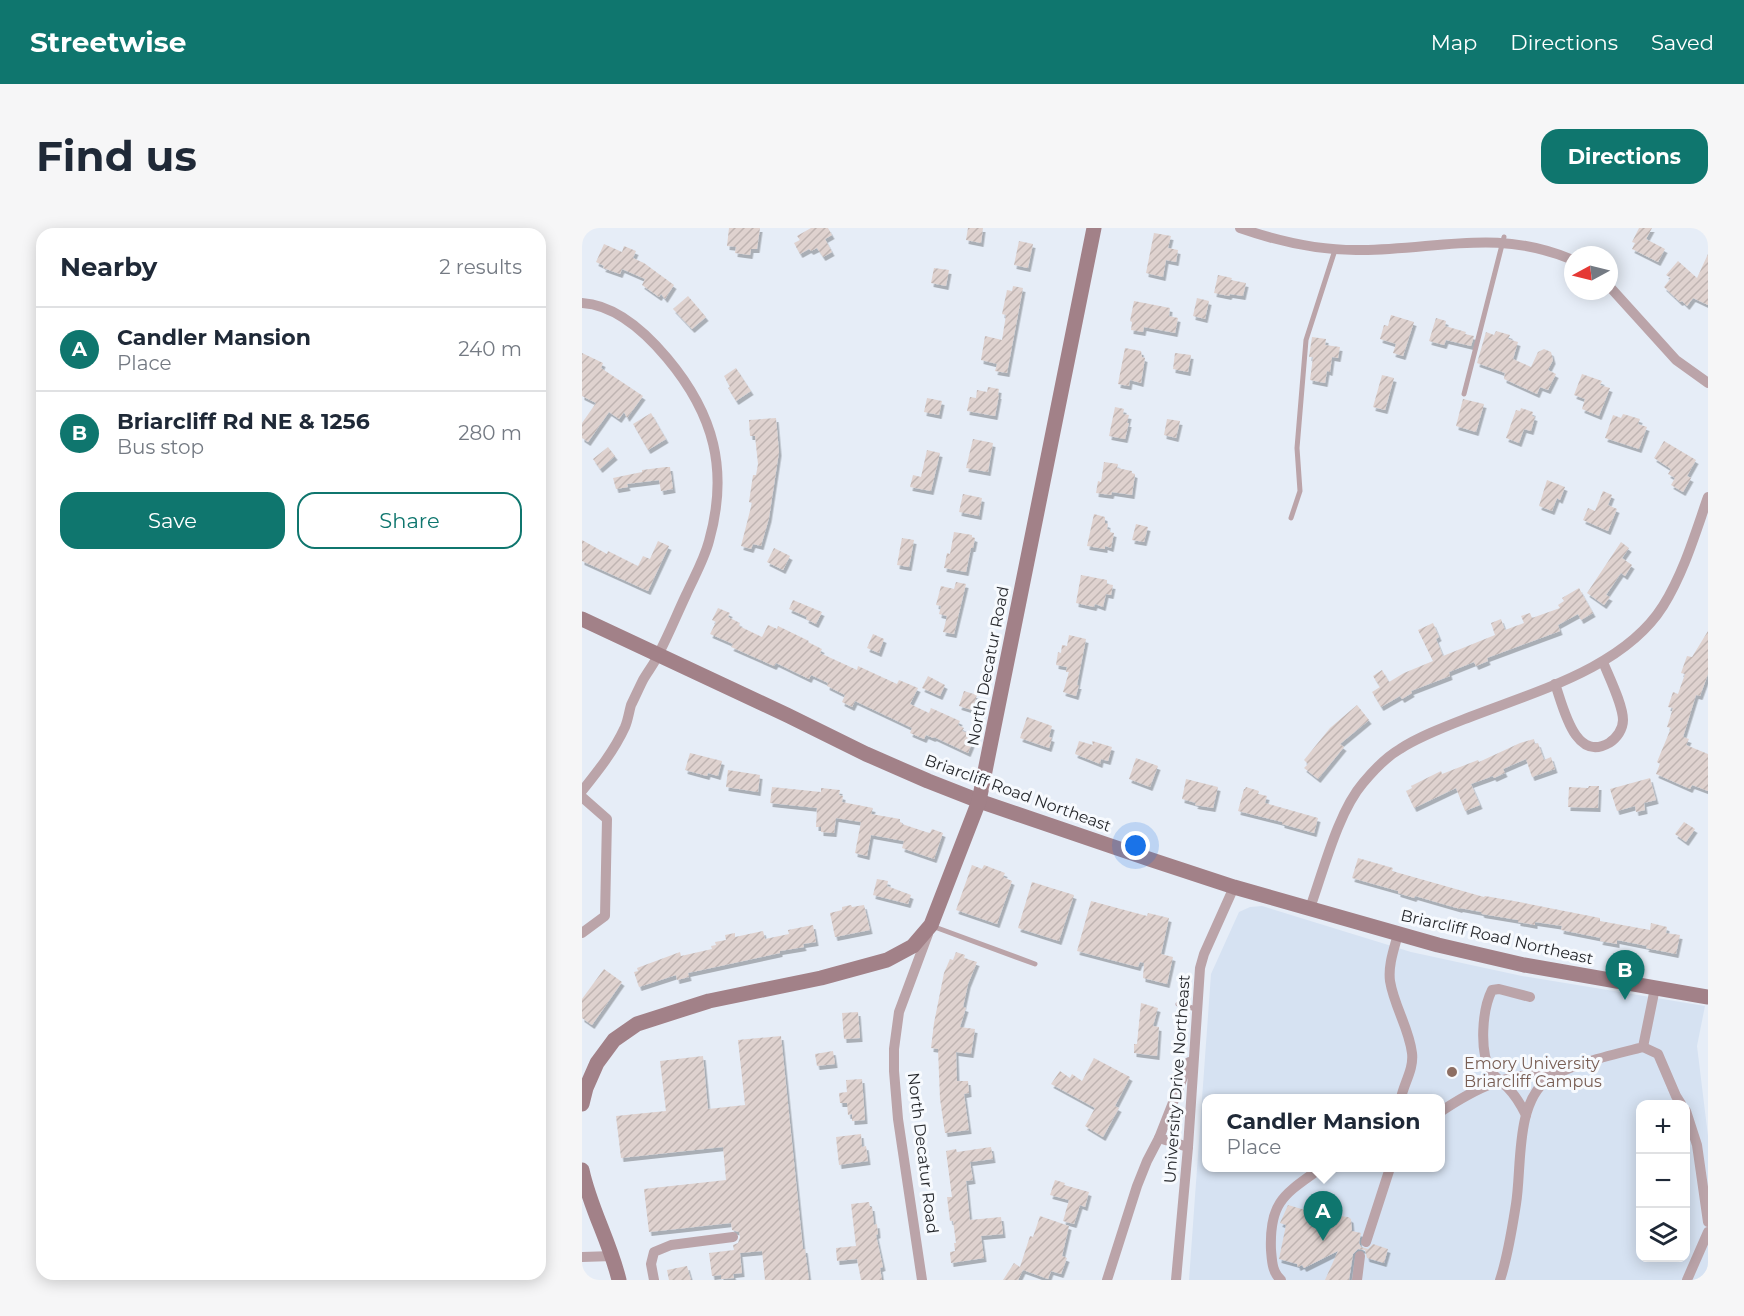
<!DOCTYPE html>
<html lang="en">
<head>
<meta charset="utf-8">
<style>
  :root { --surface:#fff; --page:#f6f6f7; --text:#1f2937; --muted:#747a83; --line:#e0e1e3; --accent:#0f766e }
  body { margin:0; font-family:Montserrat,sans-serif; background:var(--page); color:var(--text) }
  .controls { position:absolute; right:18px; bottom:18px; display:grid; overflow:hidden; border-radius:12px; box-shadow:0 3px 15px #0003 }
  .controls button { width:54px; height:54px; display:grid; place-items:center; padding:0; border:0; border-bottom:2px solid var(--line); background:var(--surface); color:var(--text); font:30px sans-serif }
  .compass { position:absolute; left:982px; top:18px; width:54px; height:54px; border-radius:50%; background:var(--surface); box-shadow:0 3px 15px #0003; rotate:263deg }
  .you { position:absolute; left:554px; top:618px; width:21px; height:21px; margin:-15px; border:4px solid #fff; border-radius:50%; background:#1a73e8; box-shadow:0 0 0 9px #1a73e833 }
  .badge { display:grid; place-items:center; width:39px; height:39px; border-radius:50%; background:var(--accent); color:#fff; font-size:20px; font-weight:700 }
  .pin { position:absolute; translate:-50% -50px; filter:drop-shadow(0 2px 3px #0008) }
  .pin::after { content:''; position:absolute; top:32px; width:21px; height:18px; background:inherit; clip-path:polygon(0 0,100% 0,50% 100%) }
  .popup { position:absolute; left:620px; top:866px; width:243px; height:78px; box-sizing:border-box; display:grid; place-content:center; border-radius:12px; background:var(--surface); filter:drop-shadow(0 2px 4px #0005); font-size:20px; white-space:nowrap; color:var(--muted) }
  .popup b { font-size:22px; color:var(--text) }
  .popup::after { content:''; position:absolute; left:50%; top:100%; margin-left:-12px; border:12px solid transparent; border-top-color:var(--surface) }
  .list { margin:0; padding:0; list-style:none }
  h2 { display:flex; justify-content:space-between; align-items:center; height:78px; margin:0; padding:0 24px; font-size:26px }
  h2 small { font-size:20px; font-weight:400; color:var(--muted) }
  .list li { display:grid; grid-template-columns:39px 1fr auto; gap:18px; align-items:center; box-sizing:border-box; height:84px; padding:0 24px; border-top:2px solid var(--line) }
  .list b { display:block; font-size:22px; white-space:nowrap }
  .list p { margin:0; font-size:20px; white-space:nowrap; color:var(--muted) }
  .list em { font-size:20px; font-style:normal; color:var(--muted) }
  .actions { display:flex; gap:12px; padding:18px 24px }
  .actions a { flex:1; padding:14px 0; border:2px solid var(--accent); border-radius:18px; text-align:center; font-size:21px; color:var(--accent) }
  .actions .main { background:var(--accent); color:#fff }
  .icon { flex:none; width:33px; height:33px; fill:none; stroke:currentColor; stroke-width:2; stroke-linecap:round; stroke-linejoin:round }
  .map { position:relative; flex:none; width:1126px; height:1052px; overflow:hidden; border-radius:18px }
  header { display:flex; align-items:center; gap:36px; box-sizing:border-box; height:84px; padding:0 30px; background:var(--accent); color:#fff }
  header strong { font-size:28px }
  nav { display:flex; gap:33px; margin-inline-start:auto; font-size:21px }
  .intro { display:flex; align-items:center; justify-content:space-between; box-sizing:border-box; height:144px; padding:0 36px }
  h1 { margin:0; font-size:42px }
  .button { padding:15px 27px; border-radius:18px; background:var(--accent); color:#fff; font-size:21px; font-weight:700 }
  main { display:flex; gap:36px; padding:0 36px }
  aside { flex:1; background:var(--surface); border-radius:18px; box-shadow:0 3px 15px #0003 }
  .map>svg:first-child { display:block }
</style>
</head>
<body>
<header>
<strong>Streetwise</strong>
<nav><a>Map</a><a>Directions</a><a>Saved</a></nav>
</header>
<div class="intro"><h1>Find us</h1><a class="button">Directions</a></div>
<main>
<aside>
<h2>Nearby<small>2 results</small></h2>
<ul class="list">
<li><span class="badge">A</span><div><b>Candler Mansion</b><p>Place</p></div><em>240 m</em></li>
<li><span class="badge">B</span><div><b>Briarcliff Rd NE &amp; 1256</b><p>Bus stop</p></div><em>280 m</em></li>
</ul>
<div class="actions"><a class="main">Save</a><a>Share</a></div>
</aside>
<div class="map">
<svg width="1126" height="1052" viewBox="0 0 1126 1052">
  <defs>
    <pattern id="building-hatch" width="6" height="6" patternUnits="userSpaceOnUse" patternTransform="scale(1.5)"><rect width="6" height="6" fill="#dfd2cf"/><path d="M-1 1l2-2M0 6l6-6M5 7l2-2" fill="none" stroke="#bfb4b2"/></pattern>
    <filter id="shadow"><feDropShadow dx="2.5" dy="4" stdDeviation="0" flood-color="#0004"/></filter>
  </defs>
  <rect width="100%" height="100%" fill="#e6edf7"/>
  <path fill="#d6e2f2" fill-rule="evenodd" d="M 680,678 L 829,724 L 940,748 L 1123,778 L 1115,818 L 1126,908 L 1126,1052 L 607,1052 L 629,746 L 657,684 L 668,679 ZM 624,870 L 858,870 L 858,940 L 624,940 ZM 1058,876 L 1104,876 L 1104,1030 L 1058,1030 Z"/>
  <g fill="url(#building-hatch)" filter="url(#shadow)">
    <polygon points="147,0 178,0 175,21 169,21 168,27 153,25 154,19 145,18"/>
    <polygon points="229,0 246,0 250,7 243,11 250,24 241,29 235,20 229,23 227,21 218,26 212,15 218,12 215,8"/>
    <polygon points="386,0 401,0 399,15 384,12"/>
    <polygon points="1057,0 1070,0 1064,11 1083,21 1076,34 1050,21 1053,15 1050,14"/>
    <polygon points="572,5 589,8 586,20 596,22 594,34 584,32 581,49 564,45"/>
    <polygon points="437,13 451,16 446,40 432,37"/>
    <polygon points="22,16 40,24 42,18 54,23 51,30 62,35 92,57 83,71 79,66 77,69 60,57 63,51 40,41 38,46 21,40 22,38 14,34"/>
    <polygon points="1126,26 1126,77 1111,70 1105,78 1100,73 1098,74 1082,59 1089,50 1084,47 1096,33 1115,50"/>
    <polygon points="352,40 367,42 364,58 349,55"/>
    <polygon points="636,47 650,50 649,52 664,55 661,68 648,66 647,68 632,65"/>
    <polygon points="431,58 441,60 425,145 413,143 415,136 399,132 403,108 420,112 424,87 420,86 425,62 430,63"/>
    <polygon points="106,68 124,89 110,101 91,81"/>
    <polygon points="615,70 627,73 623,91 611,88"/>
    <polygon points="552,73 588,80 587,88 596,90 593,105 562,99 561,104 549,102 550,94 548,93"/>
    <polygon points="809,87 832,94 821,128 811,125 814,116 798,111 802,97 806,98"/>
    <polygon points="854,90 864,93 863,98 884,104 883,106 892,108 889,118 864,112 862,117 847,113"/>
    <polygon points="914,103 928,107 926,111 936,114 931,131 949,139 956,124 962,121 969,124 971,132 966,142 974,146 966,162 958,159 955,166 922,151 923,145 895,135 904,104 912,107"/>
    <polygon points="730,109 744,111 743,117 758,119 756,130 750,129 748,144 745,143 743,155 728,152 731,129 727,129"/>
    <polygon points="543,120 559,123 560,129 563,130 559,155 548,152 547,158 536,156"/>
    <polygon points="0,125 21,135 19,140 61,168 45,190 42,184 37,191 27,184 6,214 0,210 0,195 14,175 0,168"/>
    <polygon points="593,125 609,127 606,144 591,141"/>
    <polygon points="154,140 169,163 154,173 146,160 148,159 142,148"/>
    <polygon points="1000,146 1020,153 1018,157 1028,160 1017,188 1000,181 1003,171 992,167"/>
    <polygon points="800,147 812,150 803,182 791,179"/>
    <polygon points="406,159 417,161 416,167 417,167 413,188 385,183 388,169 394,170 395,162 405,164"/>
    <polygon points="345,170 360,173 357,187 342,184"/>
    <polygon points="881,171 902,176 894,204 874,198"/>
    <polygon points="533,179 542,181 541,186 547,187 545,195 547,195 543,211 527,208"/>
    <polygon points="939,180 951,184 950,188 953,189 949,203 942,201 937,215 924,210 934,182 938,183"/>
    <polygon points="69,185 84,211 66,222 51,196"/>
    <polygon points="1041,186 1058,191 1056,196 1065,199 1057,221 1023,210 1031,187 1039,190"/>
    <polygon points="194,190 197,224 187,290 179,318 171,316 169,321 159,318 170,275 167,274 171,247 174,247 176,236 173,208 168,208 167,192"/>
    <polygon points="585,191 598,193 594,210 582,207"/>
    <polygon points="391,211 411,215 406,244 384,240"/>
    <polygon points="1082,213 1114,232 1105,248 1109,250 1101,264 1089,257 1093,250 1086,246 1089,241 1072,230"/>
    <polygon points="26,219 33,228 18,241 11,231"/>
    <polygon points="345,222 358,225 349,263 328,259 331,247 339,249"/>
    <polygon points="522,234 536,236 535,240 550,243 550,245 553,246 550,267 530,264 529,267 514,265 516,253 519,254"/>
    <polygon points="84,239 88,239 91,261 79,263 77,252 45,256 46,259 34,261 31,250 60,244 60,242"/>
    <polygon points="965,252 983,259 978,272 975,270 970,283 957,278"/>
    <polygon points="1021,263 1030,267 1026,277 1035,281 1026,303 1001,292 1006,280 1013,283"/>
    <polygon points="381,266 400,270 397,288 377,284"/>
    <polygon points="512,286 523,289 523,295 526,296 525,301 528,302 528,304 532,305 529,320 523,318 523,321 505,318"/>
    <polygon points="554,296 566,299 562,314 550,312"/>
    <polygon points="372,304 390,307 390,309 393,310 391,320 389,320 384,344 362,340 365,325 368,326"/>
    <polygon points="320,310 332,312 327,339 315,337"/>
    <polygon points="0,312 25,326 26,323 56,338 61,328 68,331 76,313 87,318 66,363 0,333"/>
    <polygon points="1039,314 1047,320 1040,330 1050,337 1043,348 1039,345 1024,367 1028,369 1022,377 1005,365"/>
    <polygon points="192,320 208,328 201,342 185,334"/>
    <polygon points="499,347 525,352 525,356 531,357 529,367 524,366 521,379 513,376 512,379 494,375"/>
    <polygon points="374,354 384,356 372,406 361,404 365,388 357,386 359,378 354,377 359,358 372,361"/>
    <polygon points="997,360 1011,385 999,392 996,386 976,397 978,403 905,430 906,433 894,438 892,434 867,444 868,448 829,463 830,465 820,471 818,468 799,479 790,464 798,459 791,448 800,442 807,454 822,445 851,433 836,402 851,395 857,409 854,411 861,428 913,407 909,395 919,391 923,402 942,395 939,388 948,385 950,390 978,380 976,377 982,373 980,370"/>
    <polygon points="211,372 240,384 234,396 224,391 225,389 207,381"/>
    <polygon points="136,380 148,385 146,389 158,395 157,398 180,409 186,397 195,401 196,398 227,413 226,414 240,421 238,425 275,442 276,438 315,456 317,452 336,460 328,476 347,485 349,480 378,493 376,497 382,500 380,503 388,506 386,511 391,513 386,525 352,509 351,510 344,507 342,511 328,505 330,500 273,473 270,479 260,474 263,467 245,458 246,455 229,447 227,451 194,435 192,438 149,419 151,416 128,406 134,394 130,392"/>
    <polygon points="1126,403 1126,446 1118,468 1114,467 1101,509 1107,511 1104,517 1126,526 1126,563 1110,557 1108,561 1074,546 1078,536 1075,534 1089,500 1085,499 1091,480 1086,479 1091,464 1096,466 1103,446 1099,445 1105,428 1110,429"/>
    <polygon points="291,406 302,411 297,425 285,420"/>
    <polygon points="487,407 504,411 495,457 497,457 494,468 481,464 487,444 484,444 485,439 474,437 476,424 479,425 480,417 485,418"/>
    <polygon points="346,448 363,457 358,468 340,460"/>
    <polygon points="382,463 395,467 390,482 377,478"/>
    <polygon points="775,477 787,492 758,516 762,519 736,551 722,540 726,536 722,532 748,500"/>
    <polygon points="445,489 470,498 467,509 470,510 467,520 438,510"/>
    <polygon points="952,511 953,516 956,515 962,532 969,529 973,541 950,549 944,531 921,541 923,545 912,550 911,548 889,556 898,577 883,583 874,560 832,580 824,563 830,560 829,558 859,543 860,546 896,532 897,534 938,515"/>
    <polygon points="497,513 511,517 510,513 530,519 526,533 519,531 518,536 493,526"/>
    <polygon points="108,525 140,533 136,548 126,545 125,548 103,542"/>
    <polygon points="554,530 576,538 568,559 547,551"/>
    <polygon points="146,542 178,547 176,564 144,559"/>
    <polygon points="1068,550 1074,572 1062,575 1063,582 1054,584 1053,578 1035,583 1028,561"/>
    <polygon points="604,551 636,559 631,580 613,577 614,575 600,571"/>
    <polygon points="1007,558 1017,558 1016,580 986,579 987,559 1006,560"/>
    <polygon points="190,559 239,564 239,560 258,562 257,567 261,568 260,574 291,580 289,586 318,591 318,594 320,595 320,596 344,604 348,605 350,601 361,605 352,631 320,620 322,613 289,607 285,628 273,625 279,594 254,590 252,605 239,604 239,599 234,599 235,580 188,575"/>
    <polygon points="664,559 677,563 676,566 685,568 683,575 736,590 732,605 700,596 700,594 656,583 662,561 663,561"/>
    <polygon points="1102,594 1113,601 1104,614 1093,606"/>
    <polygon points="776,630 811,640 810,643 902,669 903,668 932,673 1018,690 1018,693 1068,702 1069,695 1085,699 1084,705 1098,707 1094,726 1064,720 1065,718 1035,712 1035,716 1018,713 1019,710 979,702 980,698 953,694 953,697 936,694 936,692 900,686 899,684 878,680 878,681 833,668 832,670 816,665 816,663 770,650"/>
    <polygon points="390,637 400,641 402,637 423,645 421,649 430,653 415,696 374,682"/>
    <polygon points="295,651 306,653 305,658 329,667 326,676 291,667"/>
    <polygon points="450,654 492,667 477,713 436,700"/>
    <polygon points="509,673 565,688 566,685 587,690 579,726 591,729 585,756 561,750 562,735 558,734 556,739 495,723"/>
    <polygon points="269,677 270,679 282,677 288,702 253,709 248,685 260,682 260,679"/>
    <polygon points="231,697 234,714 221,716 222,719 198,723 198,725 106,745 107,749 95,752 94,747 57,759 52,744 56,743 55,740 98,724 99,728 130,721 129,718 134,717 133,714 144,712 143,707 153,705 153,709 181,703 183,711 207,706 206,702"/>
    <polygon points="374,724 383,727 382,730 395,734 386,756 381,779 384,780 378,799 393,801 389,826 374,824 375,853 386,853 387,865 382,866 387,902 363,905 358,871 356,821 349,820 352,795 362,745 368,731 371,732"/>
    <polygon points="22,741 40,754 10,797 0,790 0,771"/>
    <polygon points="559,775 576,780 571,798 577,799 575,828 552,825 552,816 555,816"/>
    <polygon points="276,784 278,810 262,811 260,785"/>
    <polygon points="199,808 221,1021 223,1021 227,1052 183,1052 180,1023 158,1025 160,1045 151,1046 152,1050 139,1051 139,1047 130,1048 127,1025 152,1022 151,1017 156,1015 158,1009 157,1004 150,1002 149,995 67,1004 62,961 144,952 141,919 39,930 34,888 84,883 78,833 121,828 126,881 163,877 156,812"/>
    <polygon points="251,823 253,836 235,838 233,826"/>
    <polygon points="512,830 548,849 533,878 537,880 521,909 503,898 513,880 469,856 478,843 488,850 490,846 500,853"/>
    <polygon points="280,851 283,892 270,893 270,886 266,887 265,875 258,875 257,865 265,864 264,852"/>
    <polygon points="279,906 280,919 284,918 286,933 257,937 254,909"/>
    <polygon points="409,919 411,931 388,934 391,952 384,953 388,992 419,989 421,1006 399,1008 402,1030 369,1035 368,1024 373,1023 372,1015 374,1015 371,993 368,993 365,969 370,969 364,923 374,921 375,924"/>
    <polygon points="473,952 483,955 482,957 507,964 503,979 498,977 492,996 481,993 487,972 468,967"/>
    <polygon points="287,974 288,979 290,979 292,997 295,996 296,1006 294,1007 301,1039 298,1040 300,1052 279,1052 275,1031 255,1033 254,1020 274,1018 269,976"/>
    <polygon points="706,977 754,991 758,988 766,989 769,991 770,1003 779,1005 777,1015 779,1019 786,1021 791,1016 806,1021 802,1035 785,1030 783,1022 776,1021 771,1026 767,1052 743,1052 756,1023 722,1040 720,1037 716,1039 715,1036 697,1031 704,997 698,995"/>
    <polygon points="458,988 487,998 480,1028 485,1030 479,1046 469,1043 466,1051 441,1042 436,1052 421,1052 432,1035 438,1039 448,1008 451,1009"/>
    <polygon points="105,1038 109,1052 87,1052 85,1042"/>
  </g>
  <g fill="none" stroke-linecap="round" stroke-linejoin="round">
    <g stroke="#bba4a9" stroke-width="5">
      <polyline points="882,166 922,9"/>
      <polyline points="709,290 718,263 715,220 724,112 753,22"/>
      <polyline points="350,698 453,736"/>
      <polyline points="596,776 614,781"/>
    </g>
    <g stroke="#bba4a9" stroke-width="10">
      <path d="M 658,0 C 698,14 737,23 780,22 C 859,21 915,0 991,32"/>
      <polyline points="1027,58 1094,132 1126,155"/>
      <path d="M 0,75 C 35,77 64,105 85,130 C 132,186 147,242 127,313 C 122,332 112,349 104,367 C 95,386 87,406 77,425 C 73,435 66,443 61,452 C 57,460 53,469 49,477 C 47,484 46,492 43,499 C 32,523 16,543 0,563"/>
      <path d="M 973,456 C 981,477 992,535 1027,515 C 1035,510 1041,501 1041,492 C 1041,477 1027,449 1021,434"/>
      <polyline points="0,569 25,591 23,688 0,705"/>
      <path d="M 728,680 C 741,644 756,584 781,555 C 791,543 804,529 818,521 C 838,508 865,498 888,489 C 952,464 1042,440 1081,378 C 1102,344 1113,306 1126,269"/>
      <path d="M 816,706 C 812,721 806,737 808,753 C 812,778 827,800 830,825 C 832,841 822,855 819,870"/>
      <polyline points="1061,819 1076,826 1094,868 1099,876"/>
      <polyline points="1104,883 1115,917 1126,994"/>
      <path d="M 858,884 C 894,860 927,843 972,847"/>
      <path d="M 944,887 C 939,877 934,868 926,860 C 920,854 914,850 909,844 C 897,824 900,782 910,762 L 917,761 L 948,769"/>
      <polyline points="577,910 606,919"/>
      <polyline points="784,1014 808,940"/>
      <polyline points="0,1029 31,1028"/>
      <polyline points="72,1052 69,1036 72,1024 89,1017 151,1009"/>
      <polyline points="340,1052 316,891 312,843 312,821 317,784 346,706"/>
      <polyline points="525,1052 555,958 565,933 577,910 607,834"/>
      <polyline points="594,1052 606,919 618,740 622,726 652,659"/>
      <path d="M 699,1052 C 690,1044 690,1033 689,1022 C 687,973 703,966 739,940"/>
      <polyline points="775,1052 778,1028"/>
      <path d="M 918,1052 C 926,1028 930,1001 934,976 C 940,939 933,875 966,851 C 987,836 1035,826 1061,819 L 1073,760"/>
      <polyline points="1105,1052 1126,1004"/>
    </g>
    <g stroke="#a28188" stroke-width="15">
      <polyline points="0,391 205,487 284,526 346,553 397,573 570,632 652,659 856,717 942,737 1126,769"/>
      <polyline points="0,876 4,860 15,835 32,812 55,796 127,773 239,750 305,732 331,718 349,697 397,573 512,0"/>
      <path d="M 0,942 C 8,980 28,1014 37,1052"/>
    </g>
  </g>
  <circle fill="#8d6e63" stroke="#f7fafe" stroke-width="2" cx="870" cy="844" r="6"/>
  <g text-anchor="middle" dominant-baseline="central" stroke-width="6" stroke-linejoin="round" paint-order="stroke">
    <g font-size="16" fill="#27292d" stroke="#f7fafe">
      <text transform="translate(406 438) rotate(-79)">North Decatur Road</text>
      <text transform="translate(436 565) rotate(20)">Briarcliff Road Northeast</text>
      <text transform="translate(915 709) rotate(13)">Briarcliff Road Northeast</text>
      <text transform="translate(595 851) rotate(-86)">University Drive Northeast</text>
      <text transform="translate(341 925) rotate(83)">North Decatur Road</text>
    </g>
    <g font-size="16" fill="#785e54" stroke="#f7fafe" text-anchor="start">
      <text x="882" y="835">Emory University<tspan x="882" dy="18">Briarcliff Campus</tspan></text>
    </g>
  </g>
</svg>
<div class="controls">
<button>+</button>
<button>−</button>
<button><svg class="icon" aria-label="layers" viewBox="0 0 24 24"><path d="M12 4l9 5-9 5-9-5zM3 14l9 5 9-5"/></svg></button>
</div>
<svg class="compass" viewBox="-18 -18 36 36"><path d="M0-13l5 13h-10z" fill="#e53935"/><path d="M0 13l5-13h-10z" fill="#747a83"/></svg>
<div class="you"></div>
<div class="pin badge" style="left:741px;top:1013px">A</div>
<div class="popup"><b>Candler Mansion</b>Place</div>
<div class="pin badge" style="left:1043px;top:772px">B</div>
</div>
</main>
</body>
</html>
